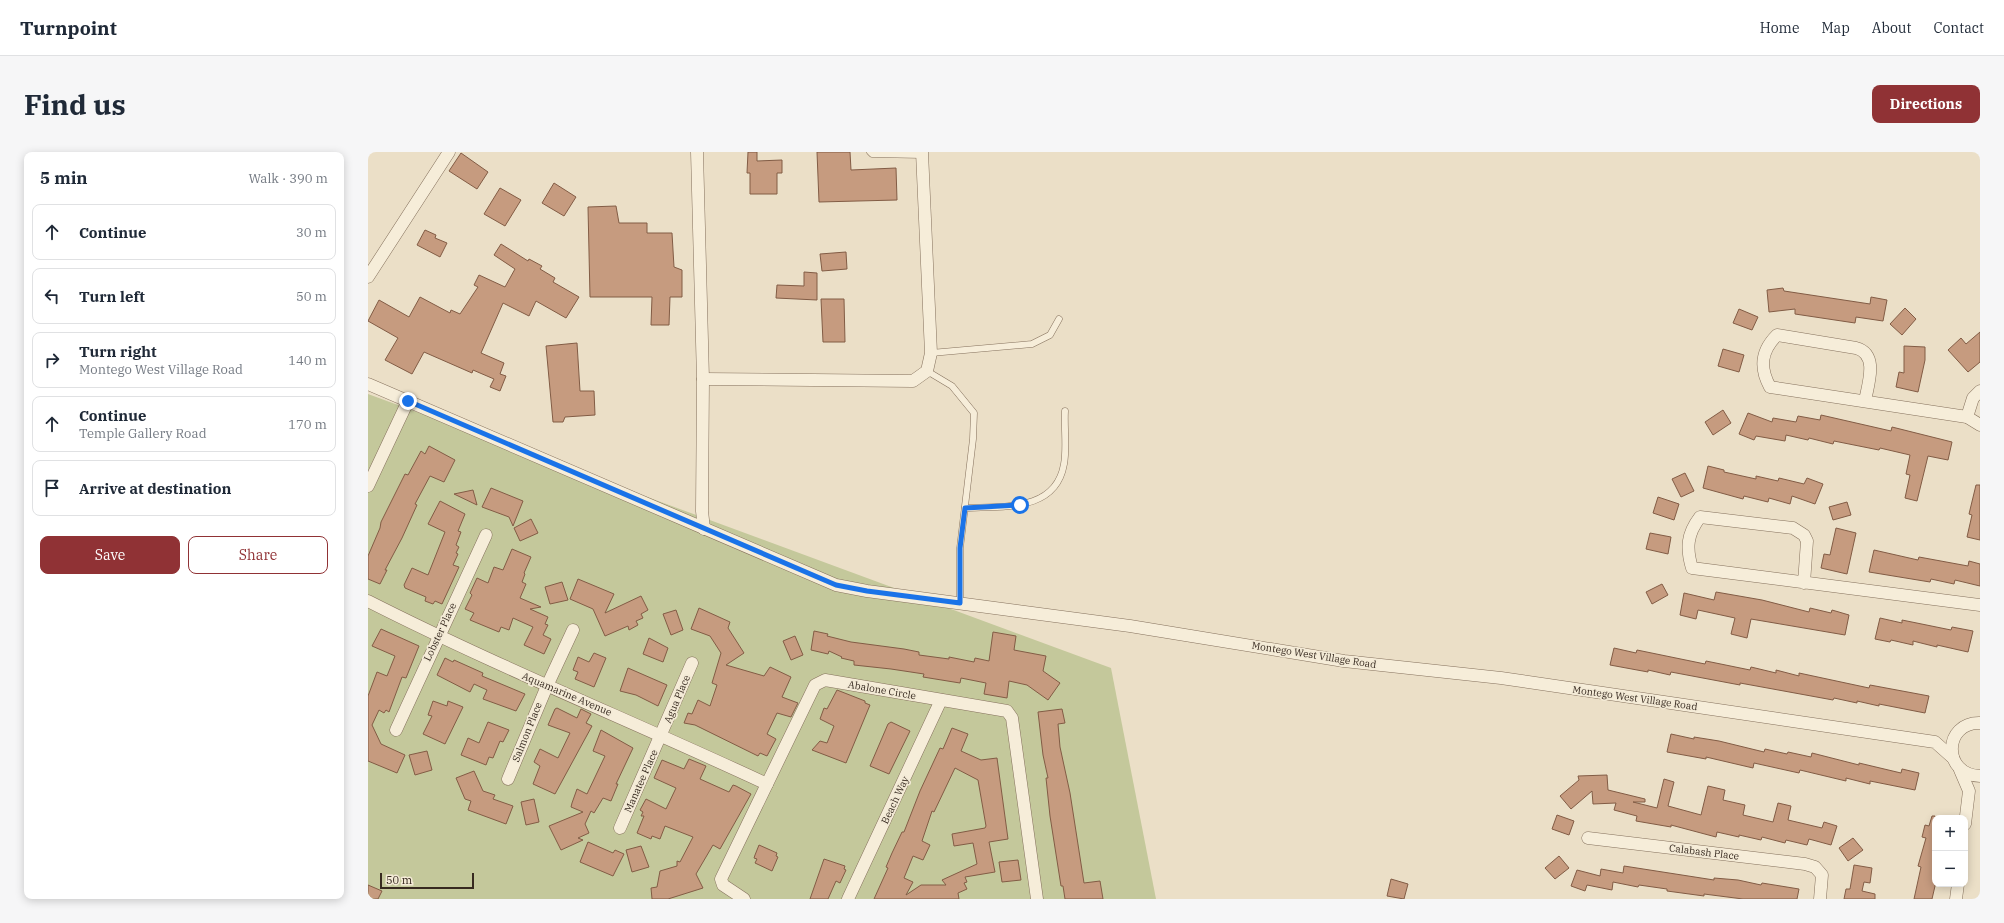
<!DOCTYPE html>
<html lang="en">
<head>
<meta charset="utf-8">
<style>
  :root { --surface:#fff; --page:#f6f6f7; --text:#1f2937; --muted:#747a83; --line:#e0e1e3; --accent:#903235 }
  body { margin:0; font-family:"IBM Plex Serif",serif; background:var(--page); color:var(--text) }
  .controls { position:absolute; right:12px; bottom:12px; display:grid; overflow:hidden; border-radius:8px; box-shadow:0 2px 10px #0003 }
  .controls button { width:36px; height:36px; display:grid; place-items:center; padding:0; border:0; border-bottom:1px solid var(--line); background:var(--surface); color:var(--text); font:20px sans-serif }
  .scale { position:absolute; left:12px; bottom:10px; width:94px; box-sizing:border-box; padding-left:4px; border:2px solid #372a20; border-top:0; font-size:11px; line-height:14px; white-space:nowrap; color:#372a20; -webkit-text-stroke:3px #f3ead6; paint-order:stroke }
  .stop { position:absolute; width:12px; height:12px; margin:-9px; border:3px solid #1a73e8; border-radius:50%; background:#fff }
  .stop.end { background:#1a73e8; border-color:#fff; box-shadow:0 1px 4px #0008 }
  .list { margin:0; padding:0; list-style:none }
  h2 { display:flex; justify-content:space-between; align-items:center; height:52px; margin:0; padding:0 16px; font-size:17px }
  h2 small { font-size:13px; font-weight:400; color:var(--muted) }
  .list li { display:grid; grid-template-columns:26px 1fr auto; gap:12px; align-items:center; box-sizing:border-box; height:56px; margin:0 8px 8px; padding:0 8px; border:1px solid var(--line); border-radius:8px }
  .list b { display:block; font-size:15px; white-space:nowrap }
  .list p { margin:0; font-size:13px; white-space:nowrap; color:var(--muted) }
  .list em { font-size:13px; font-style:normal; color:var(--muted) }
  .actions { display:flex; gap:8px; padding:12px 16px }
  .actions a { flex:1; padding:9px 0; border:1px solid var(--accent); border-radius:8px; text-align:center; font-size:14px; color:var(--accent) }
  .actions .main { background:var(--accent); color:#fff }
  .icon { flex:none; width:22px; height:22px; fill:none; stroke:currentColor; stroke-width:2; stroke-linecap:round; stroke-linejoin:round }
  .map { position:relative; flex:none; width:1612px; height:747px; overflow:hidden; border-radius:8px }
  header { display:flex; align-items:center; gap:24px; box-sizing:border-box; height:56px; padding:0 20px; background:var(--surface); border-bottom:1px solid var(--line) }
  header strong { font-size:19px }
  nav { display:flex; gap:22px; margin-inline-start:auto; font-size:14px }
  .intro { display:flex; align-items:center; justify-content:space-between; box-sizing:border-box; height:96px; padding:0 24px }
  h1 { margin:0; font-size:28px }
  .button { padding:10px 18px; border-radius:8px; background:var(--accent); color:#fff; font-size:14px; font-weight:700 }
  main { display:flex; gap:24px; padding:0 24px }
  aside { flex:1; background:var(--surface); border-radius:8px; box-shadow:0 2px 10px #0003 }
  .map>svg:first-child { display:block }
</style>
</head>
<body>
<header>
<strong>Turnpoint</strong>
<nav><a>Home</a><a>Map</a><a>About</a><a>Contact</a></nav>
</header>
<div class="intro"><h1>Find us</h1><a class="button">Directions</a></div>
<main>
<aside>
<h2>5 min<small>Walk · 390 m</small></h2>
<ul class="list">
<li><svg class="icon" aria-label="ahead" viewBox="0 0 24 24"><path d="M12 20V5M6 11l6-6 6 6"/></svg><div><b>Continue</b></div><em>30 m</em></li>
<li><svg class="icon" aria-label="left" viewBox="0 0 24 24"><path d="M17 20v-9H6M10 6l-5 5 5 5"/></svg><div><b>Turn left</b></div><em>50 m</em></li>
<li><svg class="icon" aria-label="right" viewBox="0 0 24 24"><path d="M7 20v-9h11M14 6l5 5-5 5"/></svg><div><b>Turn right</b><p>Montego West Village Road</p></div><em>140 m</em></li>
<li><svg class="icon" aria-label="ahead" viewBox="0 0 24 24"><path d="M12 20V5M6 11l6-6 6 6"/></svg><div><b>Continue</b><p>Temple Gallery Road</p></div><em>170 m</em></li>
<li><svg class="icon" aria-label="arrive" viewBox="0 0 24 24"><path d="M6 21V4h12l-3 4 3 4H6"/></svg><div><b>Arrive at destination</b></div></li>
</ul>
<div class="actions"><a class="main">Save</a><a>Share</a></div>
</aside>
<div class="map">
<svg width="1612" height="747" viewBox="0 0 1612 747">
  <rect width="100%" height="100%" fill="#ebdfc7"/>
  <polygon fill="#c4c89b" points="0,242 743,516 788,747 0,747"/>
  <g fill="#c69b7f" stroke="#825c45" fill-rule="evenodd">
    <polygon points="380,0 389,0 389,9 414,8 414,21 409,21 409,42 382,42 382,21 379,21"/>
    <polygon points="449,0 482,0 483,18 528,16 529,48 451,50"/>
    <polygon points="93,1 120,20 109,37 81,19"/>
    <polygon points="186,31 208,45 196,64 174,51"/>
    <polygon points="132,36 153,48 137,74 116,62"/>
    <polygon points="248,54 251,71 279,71 279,81 304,81 306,115 314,118 314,145 302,145 301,173 283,173 284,145 222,145 220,55"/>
    <polygon points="57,78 68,83 67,86 79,91 72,105 49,93"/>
    <polygon points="133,92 160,109 161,107 174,114 172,117 187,126 185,130 211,145 198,166 168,149 161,164 135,151 113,201 136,211 132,222 138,224 132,239 122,235 126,227 105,218 104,221 56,200 44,222 17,208 30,186 0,169 11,148 41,165 52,145 82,161 83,158 92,162 110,135 106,133 111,123 137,135 147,117 126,103"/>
    <polygon points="478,100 479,117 454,119 452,102"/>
    <polygon points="436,120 449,121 449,148 408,146 409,133 436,134"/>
    <polygon points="1415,136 1416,139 1502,152 1503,145 1519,148 1515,169 1488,165 1487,171 1427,162 1427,157 1401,160 1399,138"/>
    <polygon points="453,147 476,147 477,190 455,190"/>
    <polygon points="1537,156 1548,167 1534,183 1522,172"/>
    <polygon points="1371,157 1390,165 1384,178 1365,171"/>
    <polygon points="1612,180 1612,210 1600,220 1580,198 1593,186 1598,192"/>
    <polygon points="209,191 212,239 226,239 227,263 197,265 195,270 185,270 178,194"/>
    <polygon points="1536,194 1557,195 1557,208 1550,240 1528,235 1531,220 1536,221"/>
    <polygon points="1355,197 1376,203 1371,220 1350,214"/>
    <polygon points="1355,258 1363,271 1345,283 1337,270"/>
    <polygon points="1380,261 1404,270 1405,266 1428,270 1430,264 1452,268 1453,263 1523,279 1524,275 1584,290 1580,308 1560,304 1549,349 1537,346 1542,323 1538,322 1542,303 1512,296 1511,298 1466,289 1465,292 1441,286 1440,288 1418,283 1417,289 1388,284 1386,288 1371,282"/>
    <polygon points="61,294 87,308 76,330 62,324 47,352 49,353 34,386 17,418 19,418 12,432 0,427 0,404 12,376 13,370 37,322 40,323 53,299 57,302"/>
    <polygon points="1340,314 1356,318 1356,320 1388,327 1388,324 1410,329 1411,326 1436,332 1439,326 1455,332 1447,352 1424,344 1422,352 1401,346 1400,350 1376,344 1375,347 1335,336"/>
    <polygon points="1317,321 1326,339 1313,345 1304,327"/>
    <polygon points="1608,333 1612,333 1612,388 1599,385 1604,363 1601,362"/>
    <polygon points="123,336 155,349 145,374 141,365 114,355"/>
    <polygon points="105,338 109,353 86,342"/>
    <polygon points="1290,345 1311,352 1306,368 1285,361"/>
    <polygon points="72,349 97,362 90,379 93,380 88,393 91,395 88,401 90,402 85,413 91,415 74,452 67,449 65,452 57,449 58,445 37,436 36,433 44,416 60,423 77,380 60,372"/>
    <polygon points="1479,350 1483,363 1465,368 1461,355"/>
    <polygon points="163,367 170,381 152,389 146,376"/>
    <polygon points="1468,376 1488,381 1479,422 1453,416 1456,402 1462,403"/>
    <polygon points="1282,381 1303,385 1300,402 1278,397"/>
    <polygon points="144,397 163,405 156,421 157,422 154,430 158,432 152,446 173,455 162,457 180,465 177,472 180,473 175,483 183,487 176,502 156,493 165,475 145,466 141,478 133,475 131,480 102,468 106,461 97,457 104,443 102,441 109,426 120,431 126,415 135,418"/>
    <polygon points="1506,398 1550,408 1551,405 1600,414 1601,409 1612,412 1612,434 1587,428 1586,432 1563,427 1562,430 1501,420"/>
    <polygon points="210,427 246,442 237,461 273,444 280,458 273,462 275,466 268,469 270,473 261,478 260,474 237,484 225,457 202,447"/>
    <polygon points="194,430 200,448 182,452 177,435"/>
    <polygon points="1294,432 1300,443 1284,452 1278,440"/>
    <polygon points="1348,440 1394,448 1441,460 1442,456 1463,461 1464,458 1481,463 1477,483 1383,467 1379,486 1363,482 1367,466 1330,458 1328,467 1312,463 1316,441 1346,448"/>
    <polygon points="331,456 362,470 360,476 376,501 358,513 396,524 402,515 423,525 414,545 430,551 423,565 409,561 399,582 408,587 399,604 392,601 390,604 327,573 316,571 320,561 324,562 330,548 342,554 349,533 344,531 353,501 342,484 323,477"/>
    <polygon points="308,458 315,478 303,483 295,462"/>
    <polygon points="1512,466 1534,471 1534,468 1583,478 1584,475 1605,479 1600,500 1569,493 1569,495 1545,489 1545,493 1523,488 1522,490 1507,487"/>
    <polygon points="13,477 51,494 38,526 34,525 21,560 18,558 16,561 11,558 4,573 13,592 37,603 29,621 0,609 0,544 9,520 19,524 27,504 4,494"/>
    <polygon points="446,479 460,482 459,484 483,490 536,497 551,500 551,503 581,507 581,505 606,510 607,506 621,509 625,480 648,484 646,498 678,504 675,519 692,531 680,548 659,533 641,529 639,546 616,542 618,531 593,526 592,531 555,525 556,522 523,517 486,513 486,509 473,506 474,505 461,499 460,502 443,498"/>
    <polygon points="427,484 435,503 423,508 415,489"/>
    <polygon points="281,486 300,496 295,510 275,502"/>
    <polygon points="1246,496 1268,501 1269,498 1337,512 1338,509 1382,518 1383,515 1408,521 1408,518 1431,524 1431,521 1501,536 1502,533 1561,544 1557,561 1511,552 1511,554 1489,549 1489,551 1466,546 1465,548 1372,531 1372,533 1303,520 1302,523 1280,518 1280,520 1242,513"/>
    <polygon points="226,501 238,506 226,535 207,527 210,520 205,518 210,505 221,510"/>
    <polygon points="77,506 85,510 86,508 115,521 114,524 157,542 148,559 115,547 119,538 106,532 102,540 69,523"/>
    <polygon points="260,516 299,533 290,554 268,543 252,539"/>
    <polygon points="469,538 497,549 497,551 502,553 478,611 444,598 452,589 459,591 466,574 452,567 456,556 459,557"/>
    <polygon points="65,549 79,554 80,549 95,555 77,592 55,582 64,564 60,563"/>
    <polygon points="189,556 209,566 213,557 223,562 218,571 224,574 187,642 165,632 172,614 166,610 172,597 190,606 202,581 180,573 187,557"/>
    <polygon points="694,557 697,571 690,572 692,595 702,641 716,731 732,729 735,747 697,747 695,734 693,734 682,664 678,626 680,626 675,603 670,560"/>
    <polygon points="120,570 141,578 135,590 132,589 125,606 121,605 118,613 93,603 100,586 111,591"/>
    <polygon points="523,570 542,579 521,622 502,614 520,572"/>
    <path d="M 584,576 L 600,582 L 593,599 L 613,608 L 629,606 L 640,687 L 621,690 L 627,720 L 597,725 L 599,730 L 596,731 L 599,737 L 590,741 L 591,747 L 506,747 L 520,716 L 518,715 L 524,701 L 534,680 L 536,680 L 552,639 L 572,596 L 575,597 ZM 587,616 L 610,628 L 618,674 L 617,676 L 584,682 L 586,694 L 605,691 L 609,712 L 574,728 L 578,733 L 553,733 L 538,743 L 545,730 L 536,726 L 545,704 L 555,708 L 562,693 L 554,689 L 564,659 L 566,660 Z"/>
    <polygon points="233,578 265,596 248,632 250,632 243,649 235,646 226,661 223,659 217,672 221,681 210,686 215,688 193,698 181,674 215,660 203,655 204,651 209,637 219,642 237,604 225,599"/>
    <polygon points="1303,582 1326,587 1326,585 1351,589 1396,600 1397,597 1419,602 1420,600 1443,605 1444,601 1491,613 1491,611 1533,621 1534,617 1551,621 1547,638 1502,629 1502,632 1478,626 1478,629 1432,618 1431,621 1386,611 1385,616 1338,605 1338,607 1299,600"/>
    <polygon points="59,599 64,618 47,623 41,603"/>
    <polygon points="321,607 338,614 332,627 361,640 365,633 368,634 383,642 352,697 345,693 328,722 335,736 300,747 284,747 283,736 289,735 292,719 309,714 309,709 312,710 325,685 297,674 292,687 284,684 283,687 269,681 276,664 273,664 275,660 272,658 278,647 298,657 308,636 286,626 294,608 316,617"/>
    <polygon points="106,619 115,639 127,643 125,647 145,654 138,672 100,658 103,649 97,647 88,626"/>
    <polygon points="1239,623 1240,638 1277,647 1277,650 1265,650 1289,656 1296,627 1306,630 1300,654 1333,663 1340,634 1357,638 1355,648 1377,653 1375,663 1405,670 1410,651 1423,654 1420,668 1454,676 1456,670 1469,674 1463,693 1441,687 1439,693 1418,688 1417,691 1394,685 1393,688 1371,683 1371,685 1349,680 1348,685 1303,673 1303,675 1268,669 1269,664 1246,658 1248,651 1225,652 1224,639 1203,657 1192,644 1211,628 1210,624"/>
    <polygon points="166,647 171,670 158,673 153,650"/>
    <polygon points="1189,663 1206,669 1201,683 1184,677"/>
    <polygon points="1564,664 1567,664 1567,734 1564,747 1546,747 1553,715 1550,714 1558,686 1554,685 1557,673 1561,674"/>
    <polygon points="1485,686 1495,698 1480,709 1471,696"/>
    <polygon points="220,690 245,701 247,698 256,702 245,724 212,710"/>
    <polygon points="391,693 409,701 408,704 410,705 404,719 387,711 389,707 386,706 387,703"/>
    <polygon points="273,694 281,715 264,720 258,698"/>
    <polygon points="1191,704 1201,716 1187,727 1177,716"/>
    <polygon points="456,707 477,714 476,717 478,718 472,731 468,729 460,747 442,747"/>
    <polygon points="650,708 653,728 634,730 631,710"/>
    <polygon points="1486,713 1504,716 1502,731 1496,730 1494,739 1507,742 1507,747 1476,747 1478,737 1482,737"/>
    <polygon points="1256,714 1346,728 1346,726 1370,728 1393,733 1394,731 1431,737 1429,747 1375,747 1336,742 1336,744 1299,739 1299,737 1271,733 1270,735 1245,730 1244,738 1219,733 1217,739 1203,734 1209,718 1232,724 1233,717 1255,721"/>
    <polygon points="1023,727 1040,732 1036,747 1019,744"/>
    <polygon points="0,733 14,739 10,747 0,747"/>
  </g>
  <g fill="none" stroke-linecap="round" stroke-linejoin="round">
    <defs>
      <g id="service">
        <polyline points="502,0 504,2 554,3"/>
        <polyline points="563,201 664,192 682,183 691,167"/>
        <polyline points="559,219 584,234 606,261 605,287 592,396 592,451"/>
        <path d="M 597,356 C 635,354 688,360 696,312 C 699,296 696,276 697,259"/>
      </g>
      <g id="minor">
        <polyline points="329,0 335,227 334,359 336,377"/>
        <polyline points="0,125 81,0"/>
        <polyline points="335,227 545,229 559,219 563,201 554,0"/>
        <polyline points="0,232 468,433 499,439 762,474 976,509 1133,526 1567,590 1585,606"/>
        <path d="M 1497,249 C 1500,232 1511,202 1488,196 L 1409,183 C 1393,199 1391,215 1402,235 L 1599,265 L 1612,273"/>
        <polyline points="1599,265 1605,246 1612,239"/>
        <polyline points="0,334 40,249"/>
        <path d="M 1436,431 L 1439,389 L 1436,383 L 1425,376 L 1332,365 C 1319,382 1318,396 1324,416 L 1612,453"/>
        <path d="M 0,449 C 130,515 266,570 399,632"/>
        <path d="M 1612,571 C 1575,570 1574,623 1612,624"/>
        <polyline points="28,578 118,383"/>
        <polyline points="1592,618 1601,639 1597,672"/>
        <polyline points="140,627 179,534 205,478"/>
        <polyline points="252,676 324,511"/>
        <polyline points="1220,686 1437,712 1447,715 1454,723 1452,747"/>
        <polyline points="376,747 355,733 353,727 447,533 457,528 639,559 644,566 669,747"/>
        <polyline points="480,747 573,548"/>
        <polyline points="1588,747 1590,732"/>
      </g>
    </defs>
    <use href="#service" stroke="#85715d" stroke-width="7"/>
    <use href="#minor" stroke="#85715d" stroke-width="13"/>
    <use href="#service" stroke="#f6edd9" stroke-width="6"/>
    <use href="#minor" stroke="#f6edd9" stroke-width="12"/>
  </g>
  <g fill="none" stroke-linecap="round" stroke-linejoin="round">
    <polyline stroke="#1a73e8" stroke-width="5" points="40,249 468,433 499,439 592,451 592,396 597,356 652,353"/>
  </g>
  <g text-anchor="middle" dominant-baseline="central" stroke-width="3.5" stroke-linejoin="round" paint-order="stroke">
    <g font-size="10" fill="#372a20" stroke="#f3ead6">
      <text transform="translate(72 480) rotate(-65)">Lobster Place</text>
      <text transform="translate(946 503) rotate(9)">Montego West Village Road</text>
      <text transform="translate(514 538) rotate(10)">Abalone Circle</text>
      <text transform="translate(199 542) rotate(23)">Aquamarine Avenue</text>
      <text transform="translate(1267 546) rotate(8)">Montego West Village Road</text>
      <text transform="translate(309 547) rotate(-67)">Agua Place</text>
      <text transform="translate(159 580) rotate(-68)">Salmon Place</text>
      <text transform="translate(273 629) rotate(-66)">Manatee Place</text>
      <text transform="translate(527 648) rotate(-65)">Beach Way</text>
      <text transform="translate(1336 700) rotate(7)">Calabash Place</text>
    </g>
  </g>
</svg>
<div class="controls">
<button>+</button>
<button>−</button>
</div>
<div class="scale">50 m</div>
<div class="stop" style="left:652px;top:353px"></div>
<div class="stop end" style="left:40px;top:249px"></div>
</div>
</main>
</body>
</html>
